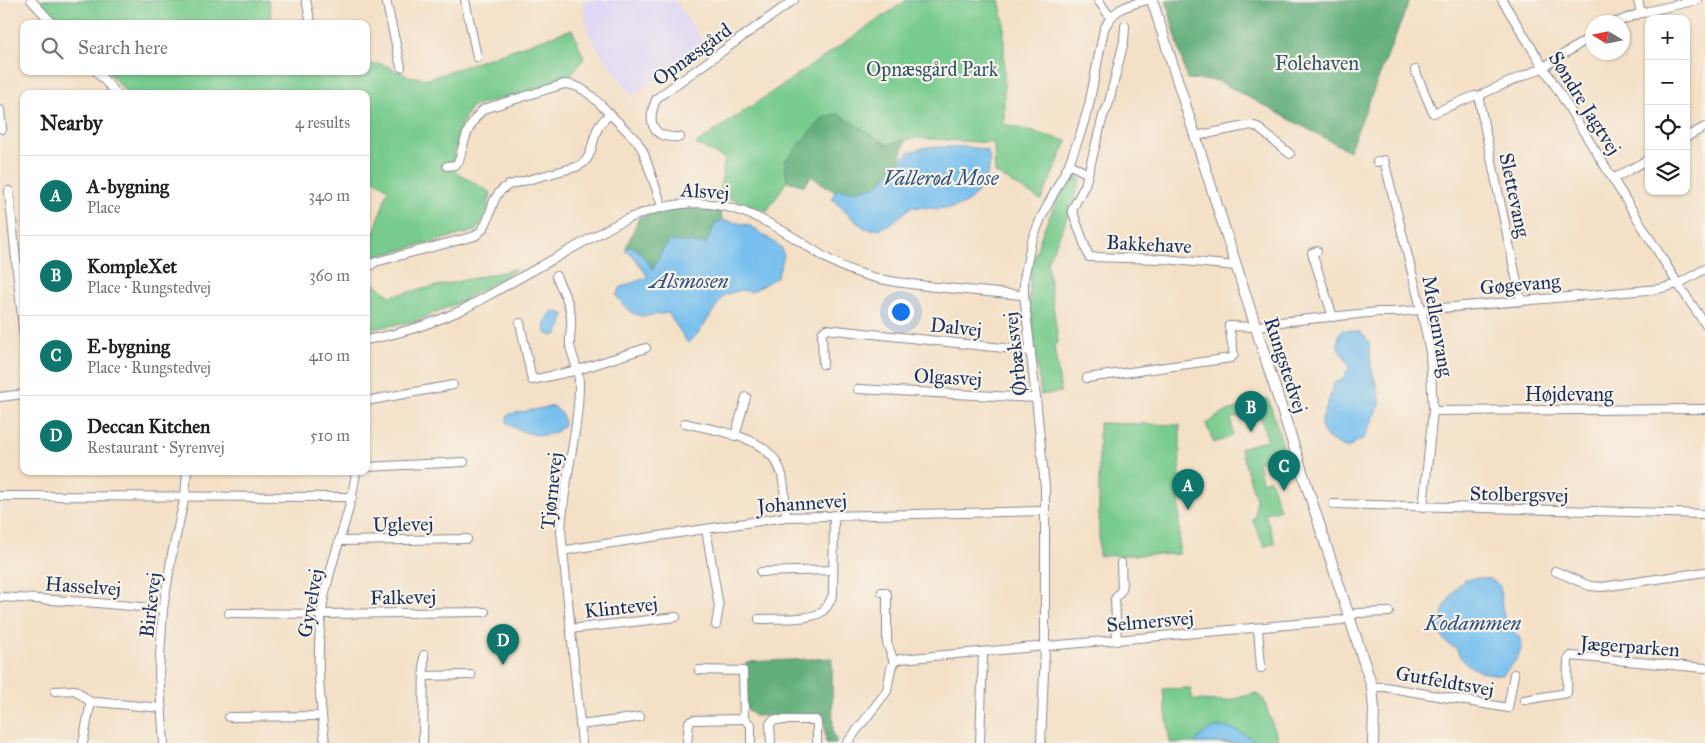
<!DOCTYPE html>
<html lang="en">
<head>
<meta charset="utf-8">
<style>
  :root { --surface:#fff; --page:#f6f6f6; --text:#202124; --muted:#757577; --line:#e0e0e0; --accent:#0f766e }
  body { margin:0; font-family:"IM FELL Great Primer",serif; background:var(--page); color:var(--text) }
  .controls { position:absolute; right:15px; top:15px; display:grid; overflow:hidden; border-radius:10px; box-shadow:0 1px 4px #0004 }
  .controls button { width:45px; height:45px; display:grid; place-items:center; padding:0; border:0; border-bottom:1px solid var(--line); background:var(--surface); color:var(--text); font:25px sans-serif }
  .compass { position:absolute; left:1585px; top:15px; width:45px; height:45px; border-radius:50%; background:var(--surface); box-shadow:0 1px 4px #0004; rotate:280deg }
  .you { position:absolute; left:900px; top:311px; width:18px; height:18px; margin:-12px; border:4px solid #fff; border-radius:50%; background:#1a73e8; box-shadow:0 0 0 8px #1a73e833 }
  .badge { display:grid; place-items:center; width:32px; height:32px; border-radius:50%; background:var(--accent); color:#fff; font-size:16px; font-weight:700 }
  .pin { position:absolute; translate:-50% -41px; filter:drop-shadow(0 1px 2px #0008) }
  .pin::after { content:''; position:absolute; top:26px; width:18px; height:15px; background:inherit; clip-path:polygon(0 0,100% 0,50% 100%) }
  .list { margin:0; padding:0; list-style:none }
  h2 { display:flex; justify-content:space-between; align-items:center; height:65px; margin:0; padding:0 20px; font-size:21px }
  h2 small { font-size:16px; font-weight:400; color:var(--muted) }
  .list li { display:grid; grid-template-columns:32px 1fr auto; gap:15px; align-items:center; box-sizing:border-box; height:80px; padding:0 20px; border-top:1px solid var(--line) }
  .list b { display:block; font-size:19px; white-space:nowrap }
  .list p { margin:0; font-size:16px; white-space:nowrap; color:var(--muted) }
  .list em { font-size:16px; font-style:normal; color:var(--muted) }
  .icon { flex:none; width:28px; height:28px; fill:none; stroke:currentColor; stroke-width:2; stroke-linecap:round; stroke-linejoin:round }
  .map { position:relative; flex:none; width:1705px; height:743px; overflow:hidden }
  .search { position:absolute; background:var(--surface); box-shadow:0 1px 4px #0004; left:20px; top:20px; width:350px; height:55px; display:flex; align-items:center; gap:12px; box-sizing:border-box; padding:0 18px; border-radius:10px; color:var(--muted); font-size:19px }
  .panel { position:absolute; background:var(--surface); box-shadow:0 1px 4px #0004; left:20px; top:90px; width:350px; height:385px; border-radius:10px }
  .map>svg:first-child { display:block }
</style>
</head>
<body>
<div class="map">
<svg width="1705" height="743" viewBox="0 0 1705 743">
  <rect width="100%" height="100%" fill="#f7f3e8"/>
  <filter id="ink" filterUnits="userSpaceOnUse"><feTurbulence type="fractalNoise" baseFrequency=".02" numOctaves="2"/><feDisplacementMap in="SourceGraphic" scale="10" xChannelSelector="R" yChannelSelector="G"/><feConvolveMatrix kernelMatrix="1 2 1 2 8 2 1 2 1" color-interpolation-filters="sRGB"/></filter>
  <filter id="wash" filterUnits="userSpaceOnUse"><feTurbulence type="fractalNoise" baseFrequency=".0096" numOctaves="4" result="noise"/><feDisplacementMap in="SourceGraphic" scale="20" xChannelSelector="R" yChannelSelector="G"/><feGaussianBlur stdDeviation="1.12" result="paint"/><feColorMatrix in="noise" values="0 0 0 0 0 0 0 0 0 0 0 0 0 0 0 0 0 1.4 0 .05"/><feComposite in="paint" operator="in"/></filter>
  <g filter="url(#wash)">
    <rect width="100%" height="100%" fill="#f4e0c6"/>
    <polygon fill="#ded5f5" points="582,0 675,0 706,45 633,96 589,36"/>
    <g fill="#78cb8e" stroke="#4a7d76">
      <polygon points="39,0 268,0 273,24 62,24"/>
      <polygon points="907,0 999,0 1004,22 1004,124 1067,141 1041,200 995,173 994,143 915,138 888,145 839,115 785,161 787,181 767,211 719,195 725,159 696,144"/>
      <polygon points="572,29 584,58 567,80 471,107 461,124 451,169 491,193 484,220 475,231 366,259 388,189 366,174 366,94 128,94 107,71 284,71 285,73 366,71 366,65 382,64 408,76 428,79"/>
      <polygon points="1071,172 1081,179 1063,228 1047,262 1058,341 1054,346 1061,392 1041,395 1029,299 1031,268 1044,228"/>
      <polygon points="516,269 464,300 416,321 366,330 366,276 390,296"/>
      <polygon points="1268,398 1285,452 1258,462 1262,482 1270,479 1280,509 1265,514 1275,543 1264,547 1252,519 1255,518 1256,499 1240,448 1267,440 1260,413 1231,418 1233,436 1214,443 1206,424 1222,413"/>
      <polygon points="1099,423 1180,425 1179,554 1099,556"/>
      <polygon points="1190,688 1193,700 1227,701 1256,693 1263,698 1278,740 1282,743 1170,743 1163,689"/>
    </g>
    <g fill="#62af79" stroke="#3e6f6c">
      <polygon points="1166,0 1410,0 1349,151 1218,81 1187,79"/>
      <polygon points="839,114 887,145 905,140 900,162 876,187 852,191 840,189 835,192 811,176 805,186 787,181 785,161 825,116"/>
      <polygon points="681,208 702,209 721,212 722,220 715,224 706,244 664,247 653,270 637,250 629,247 626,248 639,217 660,211"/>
      <polygon points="832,658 833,733 837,743 826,743 824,715 754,716 747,709 746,662"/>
    </g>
    <g fill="#76bfee" stroke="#4877a6">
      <path d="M 926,147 L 969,147 L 987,150 C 992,160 989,171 985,180 C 967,216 945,208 911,207 C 899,217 883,234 865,228 C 858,225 839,205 832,199 L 835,192 L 839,189 L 852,191 L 876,187 L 909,152 Z"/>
      <path d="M 722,220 L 749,225 L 781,247 L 784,256 L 777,277 L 751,292 L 741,290 L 724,295 L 700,331 L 688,343 L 668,313 C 640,317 634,321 616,295 L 621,287 L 648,277 L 632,254 L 626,252 L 626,248 L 629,247 L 637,249 L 653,269 L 664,247 L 671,241 L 706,244 L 715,224 Z"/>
      <polygon points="552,311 564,314 562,325 557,334 552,336 546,333 544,325"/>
      <path d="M 1343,330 L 1360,332 L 1369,341 L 1371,367 L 1381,402 L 1364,438 L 1347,448 C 1335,442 1322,439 1321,423 L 1335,382 L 1342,380 L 1349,368 C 1346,351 1333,355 1340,332 Z"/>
      <path d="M 554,406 L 562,414 L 564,424 C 553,443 522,434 507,423 L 507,418 L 510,414 Z"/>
      <path d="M 1478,578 L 1490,579 L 1500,586 C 1501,599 1502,613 1507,624 C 1510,630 1518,634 1520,639 C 1526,653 1510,667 1502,675 C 1486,673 1475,673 1463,660 C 1460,658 1459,654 1457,650 C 1454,646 1448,645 1445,641 C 1430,622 1452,592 1465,579 Z"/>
      <path d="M 1221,727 C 1236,729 1246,734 1258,743 L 1195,743 C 1201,733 1209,729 1221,727 Z"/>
    </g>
  </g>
  <g filter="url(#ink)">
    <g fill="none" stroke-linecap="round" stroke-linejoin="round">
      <defs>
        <g id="minor">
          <polyline points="31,0 53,24"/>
          <polyline points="306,0 311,24"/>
          <polyline points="386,0 401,67"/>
          <polyline points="465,0 477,57"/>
          <polyline points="1098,0 1110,17"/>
          <polyline points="1502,0 1678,284 1705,324"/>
          <polyline points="1638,0 1641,13"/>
          <polyline points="1617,22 1641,13 1697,0"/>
          <polyline points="1415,70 1433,113 1474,96 1480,97"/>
          <polyline points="96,71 117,94"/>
          <polyline points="0,110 2,129"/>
          <polyline points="610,114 637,141 643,151 662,206"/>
          <polyline points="1196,136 1251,125 1257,127 1290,154"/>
          <path d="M 680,137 C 651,139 646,121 657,98 L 794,0"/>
          <polyline points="1686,137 1705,127"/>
          <polyline points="1377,162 1384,160 1421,309 1430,352 1433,411 1423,507"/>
          <polyline points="1069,164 1088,174 1103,116 1108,106 1124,41 1125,26"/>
          <polyline points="1088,174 1085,185 1072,210 1089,257 1164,259 1236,266"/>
          <polyline points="1613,179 1649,159"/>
          <polyline points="9,191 24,338"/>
          <polyline points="1317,251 1312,253 1333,317"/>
          <path d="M 366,269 L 375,262 L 475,236 C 496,222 485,197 509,185 L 576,167 C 593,161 591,144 597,130 C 600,123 606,118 610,114 C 596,101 584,84 564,84 L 484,109 C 468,122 464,142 459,161 L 455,165 L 447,166"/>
          <path d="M 556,276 C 562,290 571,304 571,319 C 572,328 569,338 570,346 C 573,359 579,370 579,383 C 579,433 563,482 561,531 L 582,743"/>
          <polyline points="1521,301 1480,105 1480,97 1484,93 1544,67 1592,36"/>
          <polyline points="520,323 532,380 578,370 646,348"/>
          <path d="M 366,340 C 401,334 432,324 464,309 L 618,223 C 686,192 731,198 793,237 C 814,250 835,266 859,273 C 885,282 911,284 937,287 C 966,290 995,293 1024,295"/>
          <polyline points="823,364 822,333 826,329 1031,351"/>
          <polyline points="1087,378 1231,358 1234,355 1229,326 1255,327 1280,322 1378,312 1396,312 1659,289 1678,284 1705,269"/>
          <polyline points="858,389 1036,398"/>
          <polyline points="0,397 24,394"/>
          <polyline points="366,401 453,385"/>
          <polyline points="1433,411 1705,409"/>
          <path d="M 685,423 C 719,432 771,435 782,475 C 785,488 785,504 786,517"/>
          <polyline points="735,436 746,397"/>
          <polyline points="366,467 464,462"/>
          <polyline points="0,496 352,497"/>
          <polyline points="1333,504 1705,514"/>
          <polyline points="706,529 719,607 716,625"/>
          <polyline points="340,541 467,539"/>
          <polyline points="563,551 578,548 786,517 1045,511"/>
          <polyline points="1555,571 1590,586 1602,587 1705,572"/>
          <polyline points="761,572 833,570"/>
          <polyline points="882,592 885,592 887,594 887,643 894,662"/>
          <polyline points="0,597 86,602 163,609"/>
          <polyline points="229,613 325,614 485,612"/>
          <path d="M 759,619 C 775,618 811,621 823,611 C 828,606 831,600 833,594 L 834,515"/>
          <polyline points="1258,628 1261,668"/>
          <polyline points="570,629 676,617"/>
          <polyline points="1117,641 1115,599 1122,589 1121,563"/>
          <polyline points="894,662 900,659 1342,620 1357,613 1389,612"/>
          <polyline points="699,670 743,671 744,719 751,725 751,743"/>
          <polyline points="424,676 471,675"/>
          <polyline points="1372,687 1385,687 1508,708 1514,674"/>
          <polyline points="55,691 75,690 92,703"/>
          <polyline points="1524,700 1567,693 1568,660 1571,656 1705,668"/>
          <polyline points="229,717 322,716"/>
          <polyline points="580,725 640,717"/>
          <polyline points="83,743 90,706 92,703 96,702 162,708"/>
          <polyline points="164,743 159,673 163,609 172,554 185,496 187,471"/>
          <path d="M 325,743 C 319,693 315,648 324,598 C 332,555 351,515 356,471"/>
          <polyline points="423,743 424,655"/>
          <polyline points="687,743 689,722 693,720 744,719"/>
          <polyline points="771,743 770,724 773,720 816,720 817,723 817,743"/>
          <polyline points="847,743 887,691 891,668 894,662"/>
          <polyline points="980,743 983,652"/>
          <path d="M 1041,743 L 1045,648 L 1045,487 L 1036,398 L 1024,295 L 1024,279 L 1031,243 L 1041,218 L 1069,164 L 1080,135 L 1089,105 L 1104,29 C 1115,7 1126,6 1147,0"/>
        </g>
        <polyline id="major" points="1152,0 1276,391 1372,687 1374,709 1373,743"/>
      </defs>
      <use href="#minor" stroke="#888892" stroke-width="10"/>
      <use href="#major" stroke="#888892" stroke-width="12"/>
      <use href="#minor" stroke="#fff" stroke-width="8"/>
      <use href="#major" stroke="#fff" stroke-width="10"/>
    </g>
  </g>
  <g text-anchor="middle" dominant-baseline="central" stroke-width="4.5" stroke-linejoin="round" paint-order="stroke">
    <g font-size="20" fill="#1b2f5e" stroke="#f7f3e8">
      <text transform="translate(692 54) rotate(-36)">Opnæsgård</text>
      <text transform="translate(1585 103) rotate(58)">Søndre Jagtvej</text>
      <text transform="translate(705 191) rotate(4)">Alsvej</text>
      <text transform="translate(1515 195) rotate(78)">Slettevang</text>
      <text transform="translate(1149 244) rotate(3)">Bakkehave</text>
      <text transform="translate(1520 284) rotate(-5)">Gøgevang</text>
      <text transform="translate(1438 326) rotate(80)">Mellemvang</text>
      <text transform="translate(956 327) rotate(6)">Dalvej</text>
      <text transform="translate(1015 354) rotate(-97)">Ørbæksvej</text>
      <text transform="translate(1286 365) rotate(72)">Rungstedvej</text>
      <text transform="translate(948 377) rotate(3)">Olgasvej</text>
      <text x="1569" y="394">Højdevang</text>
      <text transform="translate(551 491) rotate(-84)">Tjørnevej</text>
      <text transform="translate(1519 494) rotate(1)">Stolbergsvej</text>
      <text transform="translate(802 503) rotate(-4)">Johannevej</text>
      <text transform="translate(403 524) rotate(-1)">Uglevej</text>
      <text transform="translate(83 586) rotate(4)">Hasselvej</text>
      <text transform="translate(403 597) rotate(-1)">Falkevej</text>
      <text transform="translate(310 603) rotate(-80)">Gyvelvej</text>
      <text transform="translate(150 605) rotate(-83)">Birkevej</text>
      <text transform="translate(621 607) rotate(-6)">Klintevej</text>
      <text transform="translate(1150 621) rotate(-5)">Selmersvej</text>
      <text transform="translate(1630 646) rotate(4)">Jægerparken</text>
      <text transform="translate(1445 681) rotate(10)">Gutfeldtsvej</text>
    </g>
    <g font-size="20" fill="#32566a" stroke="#f7f3e8">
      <text x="1317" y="63">Folehaven</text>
      <text x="932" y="69">Opnæsgård Park</text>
    </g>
    <g font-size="21" font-style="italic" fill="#325382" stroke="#f7f3e8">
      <text x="941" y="178">Vallerød Mose</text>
      <text x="689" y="281">Alsmosen</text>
      <text x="1473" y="623">Kodammen</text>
    </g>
  </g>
</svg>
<div class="controls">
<button>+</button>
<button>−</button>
<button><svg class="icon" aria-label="locate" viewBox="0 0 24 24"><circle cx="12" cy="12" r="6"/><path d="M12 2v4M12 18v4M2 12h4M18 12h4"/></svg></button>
<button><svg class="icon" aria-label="layers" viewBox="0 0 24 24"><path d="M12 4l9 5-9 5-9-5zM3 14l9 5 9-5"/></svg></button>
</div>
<svg class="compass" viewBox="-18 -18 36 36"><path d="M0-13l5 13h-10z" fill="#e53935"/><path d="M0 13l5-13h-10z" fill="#757577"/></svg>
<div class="you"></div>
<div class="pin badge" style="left:1188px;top:510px">A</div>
<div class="pin badge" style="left:1251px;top:432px">B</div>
<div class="pin badge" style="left:1284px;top:491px">C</div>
<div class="pin badge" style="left:503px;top:665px">D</div>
<div class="search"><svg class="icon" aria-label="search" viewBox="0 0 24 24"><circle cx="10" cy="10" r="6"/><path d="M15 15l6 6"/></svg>Search here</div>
<section class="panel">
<h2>Nearby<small>4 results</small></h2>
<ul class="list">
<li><span class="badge">A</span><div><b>A-bygning</b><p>Place</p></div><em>340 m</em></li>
<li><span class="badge">B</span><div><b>KompleXet</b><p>Place · Rungstedvej</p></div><em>360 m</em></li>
<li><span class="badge">C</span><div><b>E-bygning</b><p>Place · Rungstedvej</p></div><em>410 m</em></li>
<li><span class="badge">D</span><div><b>Deccan Kitchen</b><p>Restaurant · Syrenvej</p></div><em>510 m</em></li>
</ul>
</section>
</div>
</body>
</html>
